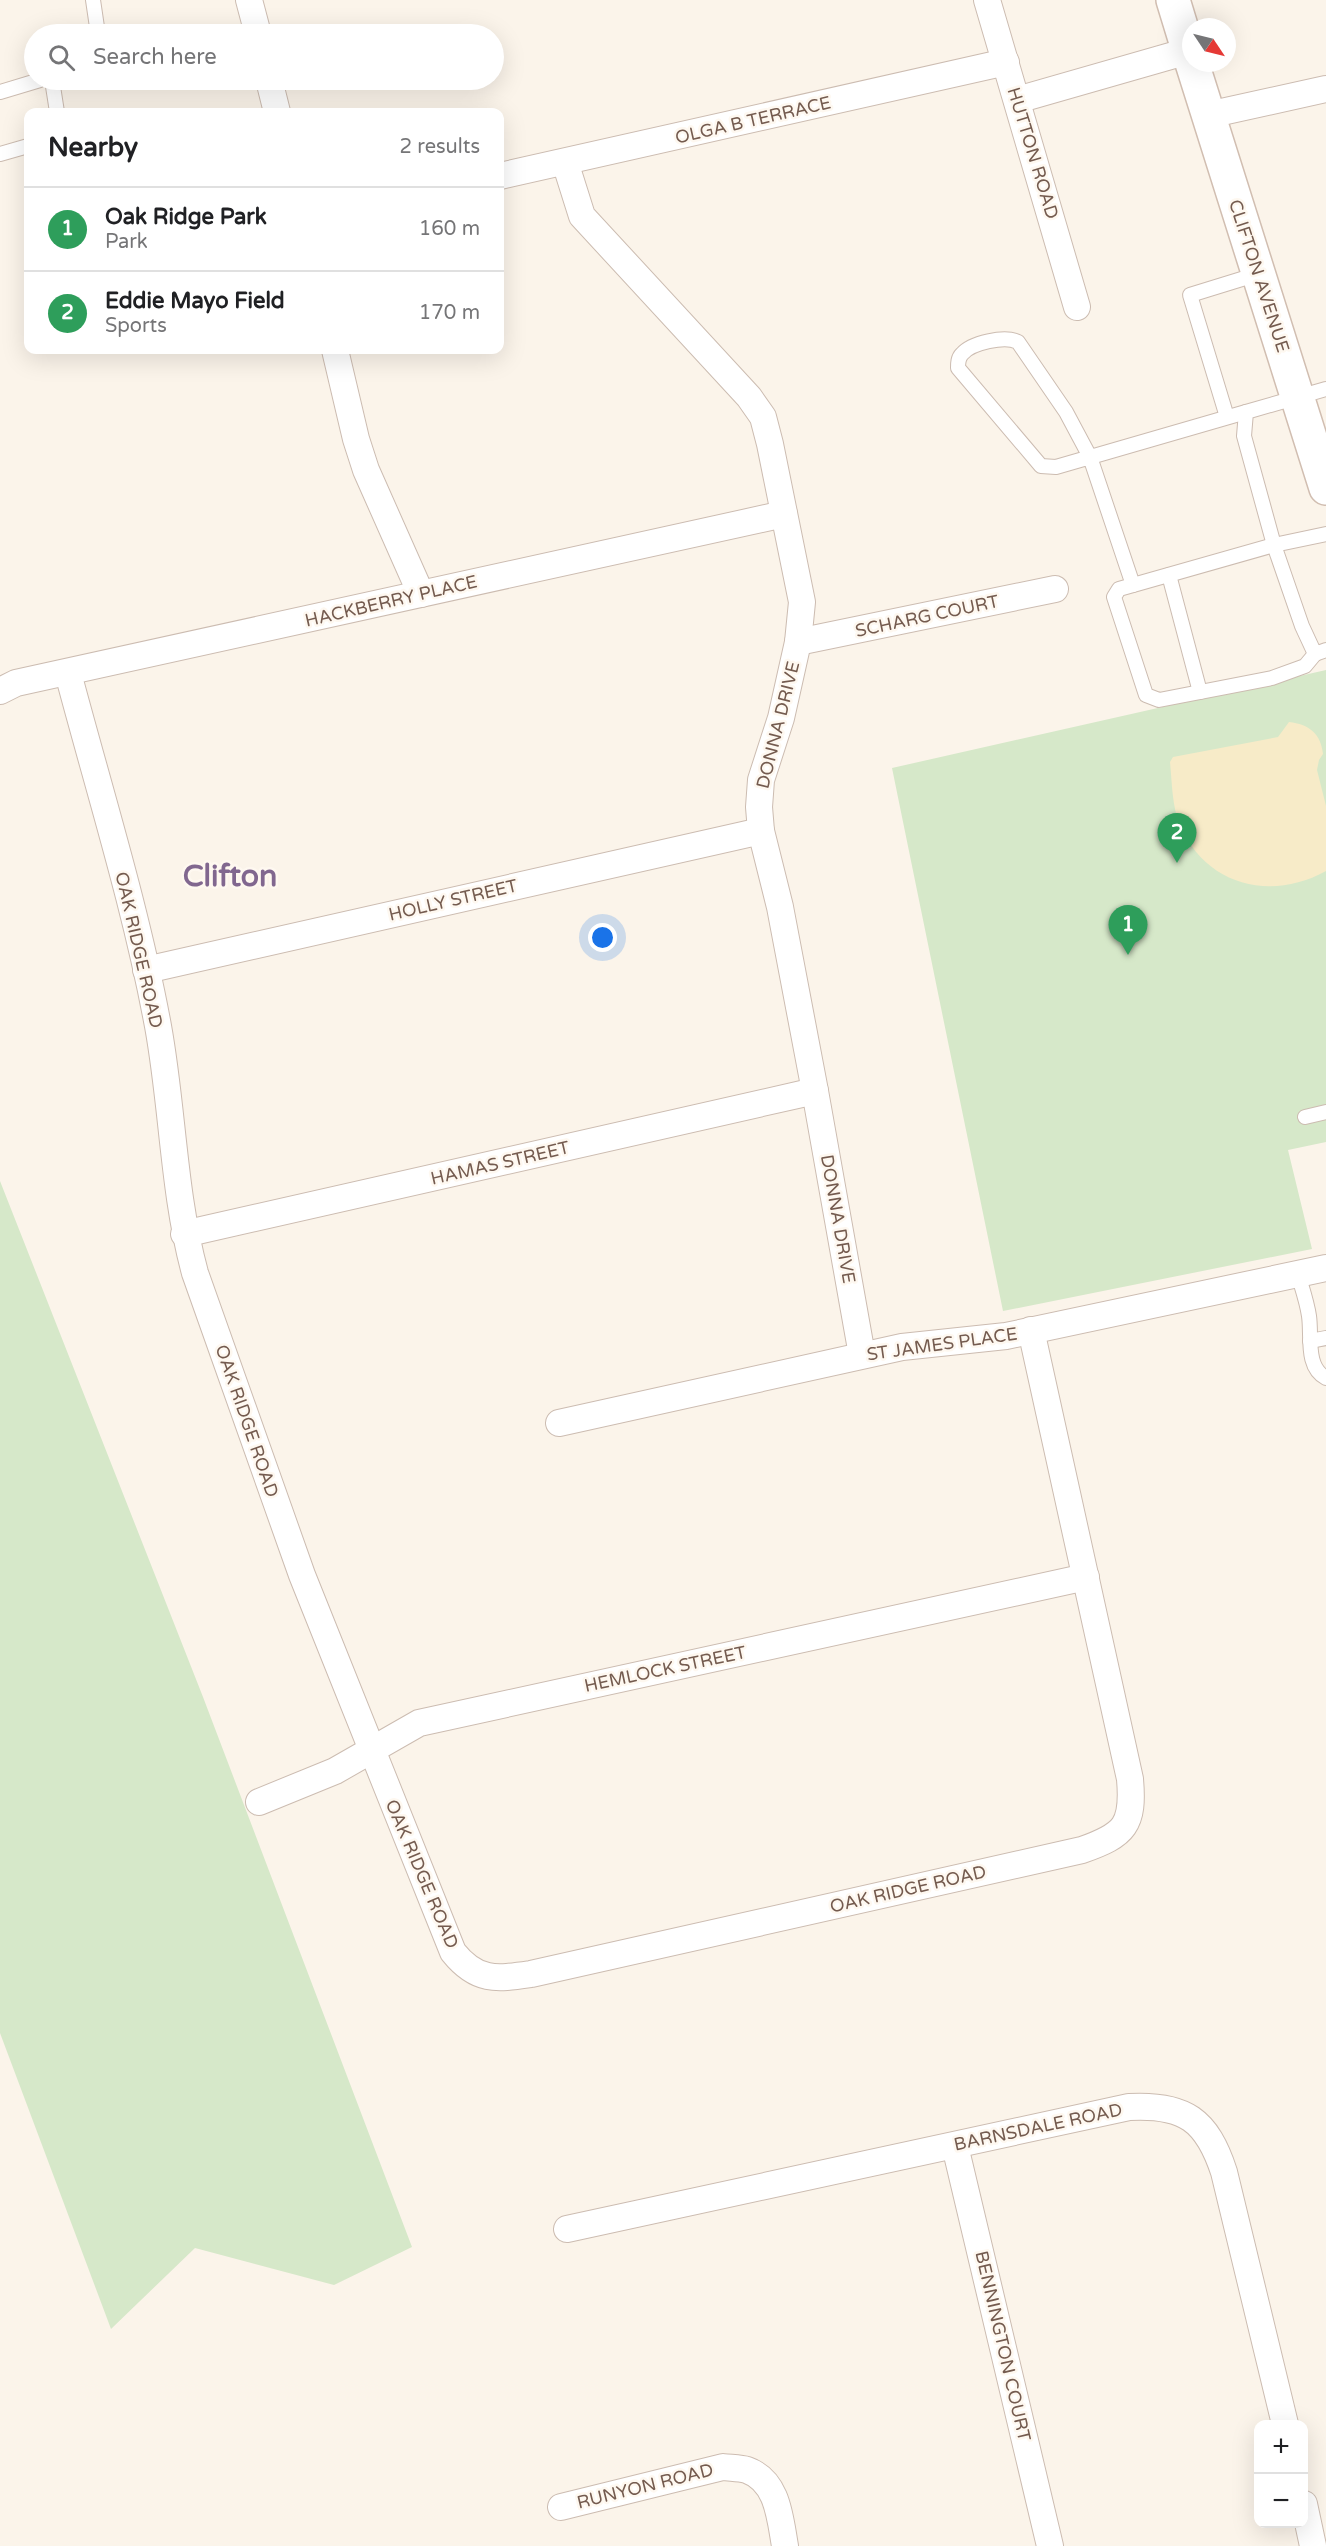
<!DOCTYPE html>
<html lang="en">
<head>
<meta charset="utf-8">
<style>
  :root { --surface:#fff; --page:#f2f2f2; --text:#202124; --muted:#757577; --line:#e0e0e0; --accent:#ea580c }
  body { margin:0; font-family:"Varela Round",sans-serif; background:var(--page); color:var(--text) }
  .controls { position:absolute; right:18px; bottom:18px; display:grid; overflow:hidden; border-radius:12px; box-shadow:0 6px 24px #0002 }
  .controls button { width:54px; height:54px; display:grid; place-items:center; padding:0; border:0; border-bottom:2px solid var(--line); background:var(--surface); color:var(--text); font:30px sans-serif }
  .compass { position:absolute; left:1182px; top:18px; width:54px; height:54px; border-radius:50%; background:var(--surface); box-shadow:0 6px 24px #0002; rotate:125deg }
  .you { position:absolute; left:603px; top:938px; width:21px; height:21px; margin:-15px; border:4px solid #fff; border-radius:50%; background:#1a73e8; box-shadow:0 0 0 9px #1a73e833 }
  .badge { display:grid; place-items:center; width:39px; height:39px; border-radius:50%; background:var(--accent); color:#fff; font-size:20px; font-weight:700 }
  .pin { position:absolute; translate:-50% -50px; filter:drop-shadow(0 2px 3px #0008) }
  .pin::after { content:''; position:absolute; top:32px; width:21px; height:18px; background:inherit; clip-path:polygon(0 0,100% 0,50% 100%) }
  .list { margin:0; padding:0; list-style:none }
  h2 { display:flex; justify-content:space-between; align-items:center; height:78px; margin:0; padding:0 24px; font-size:26px }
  h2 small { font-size:20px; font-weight:400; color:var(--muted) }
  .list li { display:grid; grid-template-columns:39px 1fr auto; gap:18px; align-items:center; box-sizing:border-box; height:84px; padding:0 24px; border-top:2px solid var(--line) }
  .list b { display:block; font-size:22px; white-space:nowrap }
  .list p { margin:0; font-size:20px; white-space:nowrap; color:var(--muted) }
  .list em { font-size:20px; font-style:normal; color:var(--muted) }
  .icon { flex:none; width:33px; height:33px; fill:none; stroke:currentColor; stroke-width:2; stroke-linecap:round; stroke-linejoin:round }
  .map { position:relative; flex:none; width:1326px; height:2546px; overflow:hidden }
  .search { position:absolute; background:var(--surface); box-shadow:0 6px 24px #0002; left:24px; top:24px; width:480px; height:66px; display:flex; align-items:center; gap:15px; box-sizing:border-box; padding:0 21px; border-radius:33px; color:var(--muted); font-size:22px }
  .panel { position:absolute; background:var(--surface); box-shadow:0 6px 24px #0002; left:24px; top:108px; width:480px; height:246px; border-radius:12px }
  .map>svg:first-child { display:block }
</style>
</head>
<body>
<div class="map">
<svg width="1326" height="2546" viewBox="0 0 1326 2546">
  <rect width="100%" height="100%" fill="#fbf4ea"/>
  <g fill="#d6e8c9">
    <polygon points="1326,670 1326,1142 1288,1150 1312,1249 1003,1311 892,768"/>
    <polygon points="0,1181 203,1697 412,2247 334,2285 195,2248 111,2329 0,2033"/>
  </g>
  <path fill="#f7ebc8" d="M 1289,722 C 1309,724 1321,734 1323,754 L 1319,760 L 1317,770 L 1326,806 L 1326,871 C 1270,902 1205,885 1180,825 C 1172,807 1172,782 1170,762 L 1173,757 L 1278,737 Z"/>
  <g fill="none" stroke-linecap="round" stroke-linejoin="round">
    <defs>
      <g id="lane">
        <polyline points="93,0 98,34"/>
        <polyline points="52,80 57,112"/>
        <polyline points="0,92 40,80"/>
        <polyline points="0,154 28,146"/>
        <polyline points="1326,389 1246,412 1244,436 1274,545 1302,626 1315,654 1326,650"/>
        <polyline points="1227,417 1190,295 1258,274"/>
        <polyline points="1169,575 1200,692"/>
        <path d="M 1133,585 L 1090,457 L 1066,412 L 1018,342 C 1005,335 971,343 962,354 C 958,358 958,363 958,368 L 1041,466 L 1056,467 L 1246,412"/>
        <polyline points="1315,654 1305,666 1272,678 1159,700 1146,695 1114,597 1119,589 1274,545 1326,534"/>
        <polyline points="1305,1117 1326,1112"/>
        <path d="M 1298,1274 C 1302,1288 1307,1302 1309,1316 C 1312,1336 1305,1367 1326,1378"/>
        <polyline points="1310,1341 1326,1338"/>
      </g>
      <g id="street">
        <polyline points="249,0 258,34"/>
        <polyline points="987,0 1077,307"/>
        <polyline points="269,80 277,112"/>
        <polyline points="1017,100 1188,51"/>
        <polyline points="1208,115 1326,89"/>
        <polyline points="565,162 582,216 749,397 763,417 770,444 802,602 798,642 781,718 761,780 759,807 761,831 780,907 815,1091 862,1355"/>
        <polyline points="500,176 1006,62"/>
        <polyline points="335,350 356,439 366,470 421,594"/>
        <polyline points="798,642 1055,589"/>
        <path d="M 68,673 C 99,790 136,907 158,1026 C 173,1108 173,1192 195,1273 L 302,1575 L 453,1952 C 477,1982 496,1979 531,1974 L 1082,1850 C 1125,1835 1134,1825 1130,1779 L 1031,1330"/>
        <polyline points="0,691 16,683 784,514"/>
        <polyline points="146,970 761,831"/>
        <polyline points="184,1234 815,1091"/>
        <polyline points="559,1423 902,1347 1006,1336 1326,1268"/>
        <polyline points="259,1802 335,1771 419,1723 1086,1577"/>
        <polyline points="955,2146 1050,2546"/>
        <path d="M 567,2229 L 1129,2107 C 1185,2104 1207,2120 1224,2172 L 1285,2424"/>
        <polyline points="1304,2504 1313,2546"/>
        <path d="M 561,2507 L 723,2467 C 730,2468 740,2468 747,2470 C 778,2481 780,2518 785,2546"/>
      </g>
      <g id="secondary">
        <polyline points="1173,0 1191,59"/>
        <polyline points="1192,63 1326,488"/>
      </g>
    </defs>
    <use href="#lane" stroke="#ccbcb1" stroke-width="16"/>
    <use href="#street" stroke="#ccbcb1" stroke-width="28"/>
    <use href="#secondary" stroke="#d1beb1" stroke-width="36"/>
    <use href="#lane" stroke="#fff" stroke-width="14"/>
    <use href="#street" stroke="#fff" stroke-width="26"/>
    <use href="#secondary" stroke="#fff" stroke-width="33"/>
  </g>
  <g text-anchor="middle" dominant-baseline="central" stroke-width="5" stroke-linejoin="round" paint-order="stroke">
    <g font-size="18" fill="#745b4f" stroke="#fef8f0">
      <text transform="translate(753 120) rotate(-13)">OLGA B TERRACE</text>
      <text transform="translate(1033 153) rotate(73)">HUTTON ROAD</text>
      <text transform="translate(1259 276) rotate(72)">CLIFTON AVENUE</text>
      <text transform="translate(391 601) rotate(-13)">HACKBERRY PLACE</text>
      <text transform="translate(927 616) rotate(-12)">SCHARG COURT</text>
      <text transform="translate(778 725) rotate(-76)">DONNA DRIVE</text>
      <text transform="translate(453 900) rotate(-13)">HOLLY STREET</text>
      <text transform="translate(139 950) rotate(77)">OAK RIDGE ROAD</text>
      <text transform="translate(500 1163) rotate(-13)">HAMAS STREET</text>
      <text transform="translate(838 1219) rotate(80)">DONNA DRIVE</text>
      <text transform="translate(942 1344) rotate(-8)">ST JAMES PLACE</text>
      <text transform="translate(247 1421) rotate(71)">OAK RIDGE ROAD</text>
      <text transform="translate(665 1669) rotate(-12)">HEMLOCK STREET</text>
      <text transform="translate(422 1874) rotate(67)">OAK RIDGE ROAD</text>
      <text transform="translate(908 1889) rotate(-13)">OAK RIDGE ROAD</text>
      <text transform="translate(1038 2127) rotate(-12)">BARNSDALE ROAD</text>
      <text transform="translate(1003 2346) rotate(77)">BENNINGTON COURT</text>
      <text transform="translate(645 2486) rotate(-14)">RUNYON ROAD</text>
    </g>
    <g font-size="30" font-weight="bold" fill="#81678f" stroke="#fef8f0">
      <text x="230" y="876">Clifton</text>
    </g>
  </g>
</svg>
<div class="controls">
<button>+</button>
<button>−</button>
</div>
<svg class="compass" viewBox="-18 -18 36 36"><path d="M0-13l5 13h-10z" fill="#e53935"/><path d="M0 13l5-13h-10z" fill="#757577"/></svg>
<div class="you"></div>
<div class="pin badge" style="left:1128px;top:955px;background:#2e9e5b">1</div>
<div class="pin badge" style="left:1177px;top:863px;background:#2e9e5b">2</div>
<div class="search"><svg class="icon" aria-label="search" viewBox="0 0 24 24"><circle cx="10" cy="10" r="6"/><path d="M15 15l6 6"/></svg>Search here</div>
<section class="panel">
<h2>Nearby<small>2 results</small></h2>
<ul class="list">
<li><span class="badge" style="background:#2e9e5b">1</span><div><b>Oak Ridge Park</b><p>Park</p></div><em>160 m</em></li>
<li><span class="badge" style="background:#2e9e5b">2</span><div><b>Eddie Mayo Field</b><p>Sports</p></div><em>170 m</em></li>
</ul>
</section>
</div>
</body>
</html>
